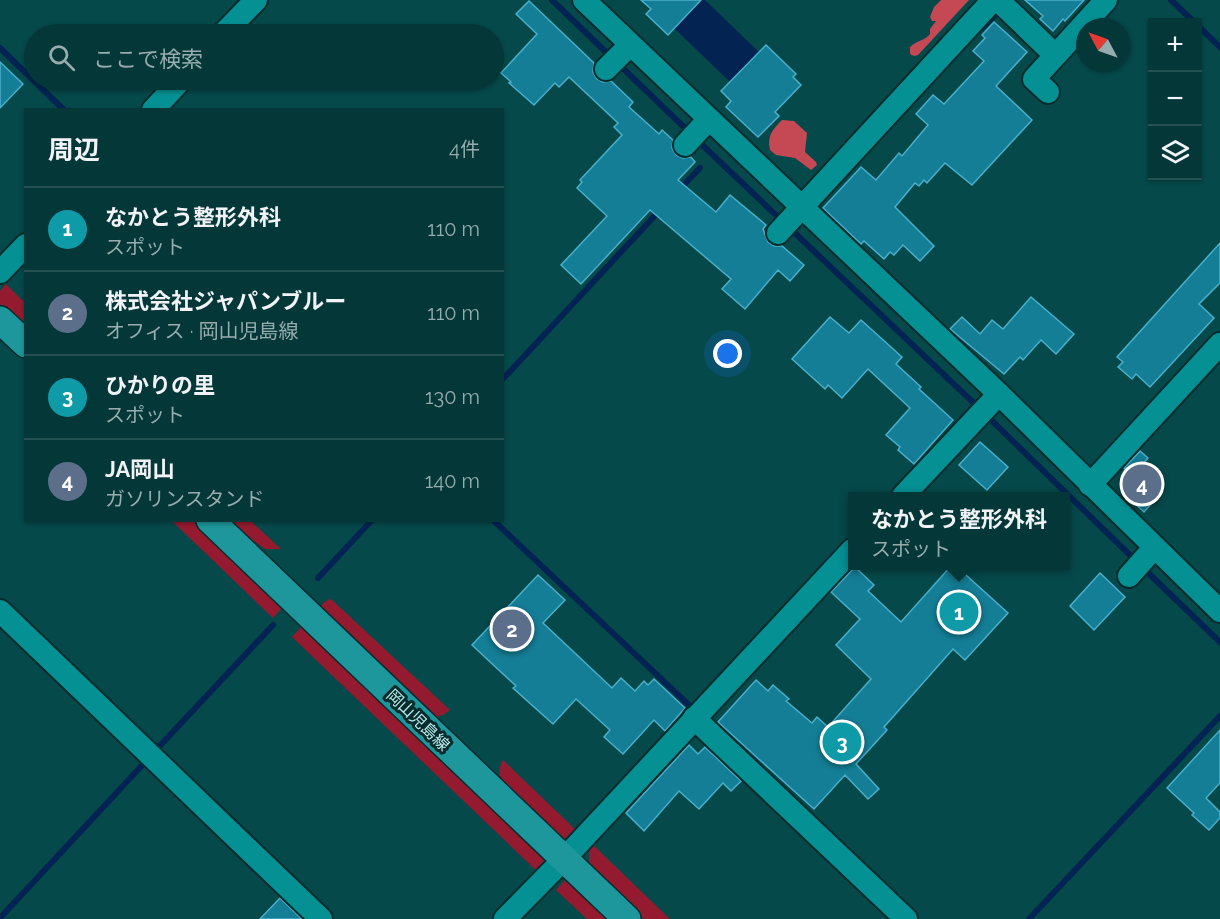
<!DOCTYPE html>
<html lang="ja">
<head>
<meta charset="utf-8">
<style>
  :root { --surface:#043738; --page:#124243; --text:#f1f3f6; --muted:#97acae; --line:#255153; --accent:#90b9f0 }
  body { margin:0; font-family:Raleway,"Noto Sans JP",sans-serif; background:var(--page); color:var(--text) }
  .controls { position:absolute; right:18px; top:18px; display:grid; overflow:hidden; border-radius:0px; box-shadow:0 2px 4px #0004 }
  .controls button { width:54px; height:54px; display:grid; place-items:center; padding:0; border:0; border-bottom:2px solid var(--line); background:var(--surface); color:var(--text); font:30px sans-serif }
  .compass { position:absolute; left:1076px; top:18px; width:54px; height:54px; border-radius:50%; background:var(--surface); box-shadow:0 2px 4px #0004; rotate:311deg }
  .you { position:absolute; left:728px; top:354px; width:21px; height:21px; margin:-15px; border:4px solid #fff; border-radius:50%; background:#1a73e8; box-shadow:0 0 0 9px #1a73e833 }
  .badge { display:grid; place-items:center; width:39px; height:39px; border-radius:50%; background:var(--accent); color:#fff; font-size:20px; font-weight:700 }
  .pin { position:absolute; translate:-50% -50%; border:3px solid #fff; box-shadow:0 2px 6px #0006 }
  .popup { position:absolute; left:848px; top:492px; width:222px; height:78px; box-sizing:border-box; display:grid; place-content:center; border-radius:0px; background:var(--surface); filter:drop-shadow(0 2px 4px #0005); font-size:20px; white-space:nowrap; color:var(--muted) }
  .popup b { font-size:22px; color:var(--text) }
  .popup::after { content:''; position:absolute; left:50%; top:100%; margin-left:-12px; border:12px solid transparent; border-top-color:var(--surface) }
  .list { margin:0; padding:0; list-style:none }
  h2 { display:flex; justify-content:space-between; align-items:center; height:78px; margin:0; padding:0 24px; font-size:26px }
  h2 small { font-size:20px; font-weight:400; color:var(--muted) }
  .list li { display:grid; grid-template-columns:39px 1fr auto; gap:18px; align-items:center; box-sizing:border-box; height:84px; padding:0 24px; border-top:2px solid var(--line) }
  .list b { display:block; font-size:22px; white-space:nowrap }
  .list p { margin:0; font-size:20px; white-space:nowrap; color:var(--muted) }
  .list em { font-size:20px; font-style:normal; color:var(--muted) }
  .icon { flex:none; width:33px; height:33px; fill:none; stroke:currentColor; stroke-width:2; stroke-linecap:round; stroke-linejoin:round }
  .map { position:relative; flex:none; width:1220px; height:919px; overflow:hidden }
  .search { position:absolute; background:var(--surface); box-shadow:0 2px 4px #0004; left:24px; top:24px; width:480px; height:66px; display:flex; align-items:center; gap:15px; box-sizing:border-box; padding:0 21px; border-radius:33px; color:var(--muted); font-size:22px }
  .panel { position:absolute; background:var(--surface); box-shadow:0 2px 4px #0004; left:24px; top:108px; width:480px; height:414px; border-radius:0px }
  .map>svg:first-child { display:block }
</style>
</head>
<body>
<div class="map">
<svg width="1220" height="919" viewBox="0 0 1220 919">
  <rect width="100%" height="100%" fill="#06494b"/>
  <g fill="#941a2f">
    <polygon points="6,284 25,303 25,328 0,304 0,291"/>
    <polygon points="172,521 193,521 281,604 282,608 273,618"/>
    <polygon points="226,521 251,521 281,549 265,549"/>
    <path d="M 331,599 L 450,710 L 443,715 L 436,717 L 433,715 L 321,611 C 321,604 324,601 331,599 Z"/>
    <polygon points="303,625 546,859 544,870 540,874 292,637"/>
    <path d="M 503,760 L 577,831 L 570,838 L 563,839 L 503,783 C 498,774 498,769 503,760 Z"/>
    <polygon points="593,845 670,919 644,919 589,866 589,851"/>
    <polygon points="564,881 570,882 609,919 587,919 556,890"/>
  </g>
  <g fill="#c44954">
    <path d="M 941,0 L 969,0 L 918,55 L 914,56 L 910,54 L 910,47 C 916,41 926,40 930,34 L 930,29 L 936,21 L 932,21 L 930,17 L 934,7 Z"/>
    <path d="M 782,120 L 794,121 L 807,133 L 805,152 L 816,162 L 817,165 L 811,170 L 795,158 L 776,155 L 770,150 C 767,136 772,130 782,120 Z"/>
  </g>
  <polygon fill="#032453" points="701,0 705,0 759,52 730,82 674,28"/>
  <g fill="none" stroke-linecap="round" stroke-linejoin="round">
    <g stroke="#032453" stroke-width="6">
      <polyline points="552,0 690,133"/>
      <polyline points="1171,0 1194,22"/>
      <polyline points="1198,26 1220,47"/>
      <polyline points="982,28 1000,10"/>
      <polyline points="0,48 64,110"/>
      <polyline points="697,140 979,408"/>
      <polyline points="678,191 700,168"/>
      <polyline points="502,380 661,209"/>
      <polyline points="986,415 1136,561"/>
      <polyline points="493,520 692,708"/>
      <polyline points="1143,568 1220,642"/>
      <polyline points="318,578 372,520"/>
      <polyline points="154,750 155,751 273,625"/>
      <polyline points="0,918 148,759"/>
      <polyline points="1029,919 1220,716"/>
    </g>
  </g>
  <g fill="#147e96" stroke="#4aafca" stroke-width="1.5">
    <polygon points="641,0 701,0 668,35 646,14 651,9"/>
    <polygon points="1025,0 1084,0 1065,21 1063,19 1053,31 1040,19 1043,16"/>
    <polygon points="529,1 594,63 593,72 597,79 603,82 611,81 633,102 629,107 659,134 662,130 673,140 672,148 676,155 683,158 691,157 695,162 678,180 716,212 730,195 766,225 763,229 768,242 774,246 782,246 804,265 790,281 778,270 745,309 722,289 731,279 650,210 581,284 561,265 607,216 577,188 582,182 580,180 622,135 614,127 618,123 569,77 559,87 555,83 534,105 509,83 511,82 501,73 537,34 516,14"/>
    <polygon points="994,22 1027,52 996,86 1032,120 972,185 945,163 927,183 924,180 919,186 915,183 895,207 934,246 920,261 903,245 894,255 890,252 884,259 864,241 861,244 823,208 861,167 876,180 899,153 902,156 928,125 916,114 933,95 944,104 984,61 973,51 985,38 982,35"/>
    <polygon points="766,45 796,74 793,77 801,85 775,112 779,116 758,137 726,107 731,101 721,91"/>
    <polygon points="0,62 23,84 0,108"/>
    <polygon points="1220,243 1220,283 1199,304 1214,318 1150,387 1136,374 1132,379 1118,367 1123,362 1117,357"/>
    <polygon points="1031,297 1074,334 1056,354 1041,340 1023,360 1020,357 1004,374 950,329 962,317 980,334 992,320 1003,329"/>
    <polygon points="830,317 849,333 861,320 902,357 896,364 921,387 919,389 953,420 914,464 898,450 900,447 886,435 910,408 868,369 842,398 828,385 825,389 792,359"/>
    <polygon points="980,442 1008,467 987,490 959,465"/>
    <polygon points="1140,451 1148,458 1132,476 1124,468"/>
    <polygon points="1139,475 1160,494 1144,512 1123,492"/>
    <polygon points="951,566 956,566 1008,613 965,660 953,649 884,727 887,730 856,764 879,789 868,799 845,775 814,809 718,722 756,680 768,691 773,685 789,699 786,701 812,723 817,717 828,727 871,679 836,645 860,619 831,592 855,567 874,585 868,591 901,622"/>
    <polygon points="1100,573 1125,597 1094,630 1070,606"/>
    <polygon points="538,575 565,600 543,623 612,688 621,678 635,691 644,681 648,685 654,679 685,708 665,731 654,720 623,754 604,737 610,730 576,699 553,724 513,688 516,686 472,645"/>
    <polygon points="1220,730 1220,783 1206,798 1220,812 1220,818 1209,830 1192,815 1194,813 1167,788"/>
    <polygon points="689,745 698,754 705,747 741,781 731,791 723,783 699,809 679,791 644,831 626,813"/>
    <polygon points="280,898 302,919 260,919"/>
  </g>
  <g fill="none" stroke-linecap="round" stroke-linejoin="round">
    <defs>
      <g id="minor">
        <polyline points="584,0 999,394 1220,611"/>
        <polyline points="998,0 1055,55"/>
        <polyline points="223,34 256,0"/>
        <polyline points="606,69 630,45"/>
        <polyline points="1048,92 1034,79 1106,0"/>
        <polyline points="153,110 181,80"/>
        <polyline points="685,145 709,119"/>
        <polyline points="778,233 993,0"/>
        <polyline points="0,272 26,245"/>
        <polyline points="1090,485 1220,344"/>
        <polyline points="903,496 999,394"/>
        <polyline points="1129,576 1154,548"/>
        <polyline points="0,611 321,919"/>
        <polyline points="694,718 906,919"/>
        <polyline points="505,919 564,859 852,550"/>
      </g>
      <g id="major">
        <polyline points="0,320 26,344"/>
        <polyline points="210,520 627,919"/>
      </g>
    </defs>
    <use href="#minor" stroke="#072c2d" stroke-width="26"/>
    <use href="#major" stroke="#072c2d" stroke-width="30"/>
    <use href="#minor" stroke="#059094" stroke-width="22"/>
    <use href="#major" stroke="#1d979b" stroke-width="27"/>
  </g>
  <g text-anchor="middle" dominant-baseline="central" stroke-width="6" stroke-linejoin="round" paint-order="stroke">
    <g font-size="16" fill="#bbeced" stroke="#072c2d">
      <text transform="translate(418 720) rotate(44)">岡山児島線</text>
    </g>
  </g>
</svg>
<div class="controls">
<button>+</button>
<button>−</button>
<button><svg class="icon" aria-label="layers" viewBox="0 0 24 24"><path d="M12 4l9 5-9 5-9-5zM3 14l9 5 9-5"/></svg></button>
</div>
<svg class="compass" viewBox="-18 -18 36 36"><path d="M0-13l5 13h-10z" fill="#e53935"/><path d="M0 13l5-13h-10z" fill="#97acae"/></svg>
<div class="you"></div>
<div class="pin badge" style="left:959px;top:612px;background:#0f9aa8">1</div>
<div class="popup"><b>なかとう整形外科</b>スポット</div>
<div class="pin badge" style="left:512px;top:629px;background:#5c6f8a">2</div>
<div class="pin badge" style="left:842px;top:742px;background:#0f9aa8">3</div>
<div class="pin badge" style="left:1142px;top:484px;background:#5c6f8a">4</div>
<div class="search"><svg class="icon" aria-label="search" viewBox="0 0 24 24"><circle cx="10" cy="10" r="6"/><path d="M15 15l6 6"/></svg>ここで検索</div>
<section class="panel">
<h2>周辺<small>4件</small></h2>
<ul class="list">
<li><span class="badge" style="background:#0f9aa8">1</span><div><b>なかとう整形外科</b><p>スポット</p></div><em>110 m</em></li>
<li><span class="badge" style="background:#5c6f8a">2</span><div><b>株式会社ジャパンブルー</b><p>オフィス · 岡山児島線</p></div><em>110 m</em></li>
<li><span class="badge" style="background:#0f9aa8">3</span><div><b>ひかりの里</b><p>スポット</p></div><em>130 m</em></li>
<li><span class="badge" style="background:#5c6f8a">4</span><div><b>JA岡山</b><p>ガソリンスタンド</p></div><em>140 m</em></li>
</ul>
</section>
</div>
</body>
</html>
